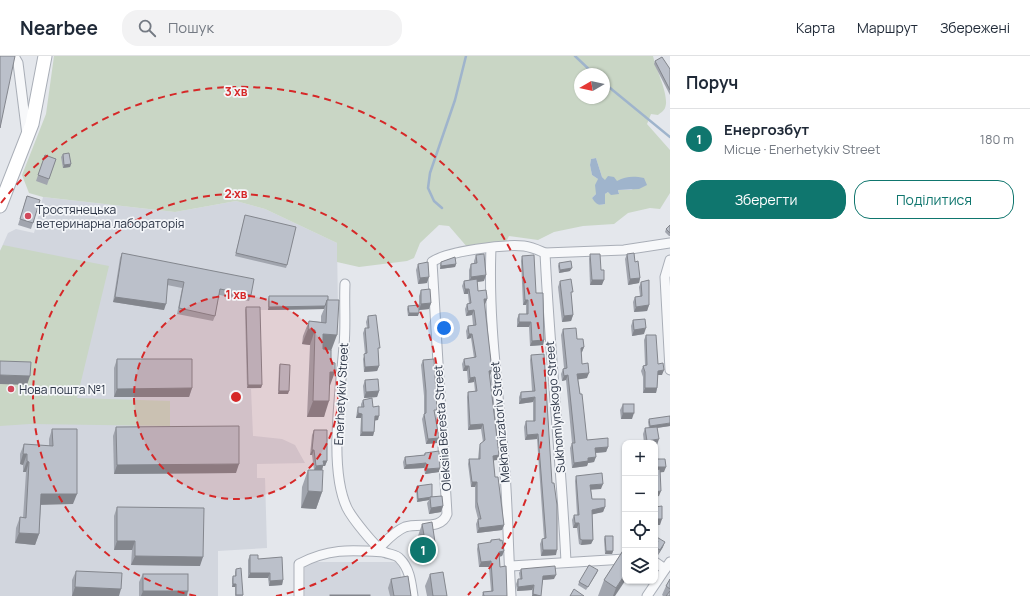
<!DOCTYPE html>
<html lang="uk">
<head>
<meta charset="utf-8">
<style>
  :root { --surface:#fff; --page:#f2f2f3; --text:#1f2937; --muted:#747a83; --line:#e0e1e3; --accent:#0f766e }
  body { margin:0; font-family:Manrope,sans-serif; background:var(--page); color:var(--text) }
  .controls { position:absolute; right:12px; bottom:12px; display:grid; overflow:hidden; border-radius:8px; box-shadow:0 1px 3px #0004 }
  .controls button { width:36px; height:36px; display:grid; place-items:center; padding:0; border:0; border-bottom:1px solid var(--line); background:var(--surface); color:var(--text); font:20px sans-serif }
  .compass { position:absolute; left:574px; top:12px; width:36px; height:36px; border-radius:50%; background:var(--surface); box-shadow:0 1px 3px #0004; rotate:261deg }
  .you { position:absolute; left:444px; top:272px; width:14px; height:14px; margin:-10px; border:3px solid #fff; border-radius:50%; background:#1a73e8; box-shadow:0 0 0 6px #1a73e833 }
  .badge { display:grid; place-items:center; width:26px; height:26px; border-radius:50%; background:var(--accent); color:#fff; font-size:13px; font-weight:700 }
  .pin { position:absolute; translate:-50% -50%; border:2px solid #fff; box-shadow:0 1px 4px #0006 }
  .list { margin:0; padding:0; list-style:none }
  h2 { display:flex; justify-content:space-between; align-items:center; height:52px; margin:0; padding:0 16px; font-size:17px }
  h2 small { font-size:13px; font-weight:400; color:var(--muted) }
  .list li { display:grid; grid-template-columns:26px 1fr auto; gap:12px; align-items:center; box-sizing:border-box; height:60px; padding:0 16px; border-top:1px solid var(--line) }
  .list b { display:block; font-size:15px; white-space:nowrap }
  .list p { margin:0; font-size:13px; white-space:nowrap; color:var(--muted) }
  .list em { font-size:13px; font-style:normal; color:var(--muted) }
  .actions { display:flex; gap:8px; padding:12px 16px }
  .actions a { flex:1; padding:9px 0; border:1px solid var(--accent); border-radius:16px; text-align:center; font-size:14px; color:var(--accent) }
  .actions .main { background:var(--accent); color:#fff }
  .icon { flex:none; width:22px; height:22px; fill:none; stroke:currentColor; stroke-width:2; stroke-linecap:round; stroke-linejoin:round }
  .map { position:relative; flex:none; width:670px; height:540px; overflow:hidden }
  header { display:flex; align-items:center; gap:24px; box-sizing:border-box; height:56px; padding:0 20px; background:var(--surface); border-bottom:1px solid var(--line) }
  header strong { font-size:19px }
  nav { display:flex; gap:22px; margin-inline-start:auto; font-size:14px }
  .search { width:280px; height:36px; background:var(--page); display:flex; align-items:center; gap:10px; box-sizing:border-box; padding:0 14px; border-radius:16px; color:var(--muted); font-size:15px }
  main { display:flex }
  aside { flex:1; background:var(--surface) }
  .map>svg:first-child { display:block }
</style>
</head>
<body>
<header>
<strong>Nearbee</strong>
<div class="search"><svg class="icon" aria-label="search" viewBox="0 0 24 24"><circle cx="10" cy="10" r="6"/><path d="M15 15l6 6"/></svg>Пошук</div>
<nav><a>Карта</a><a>Маршрут</a><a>Збережені</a></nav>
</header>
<main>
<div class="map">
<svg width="670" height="540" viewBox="0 0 670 540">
  <rect width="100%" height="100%" fill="#e4e7ec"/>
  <g fill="#d2d6de">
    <polygon points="43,141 175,156 236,145 265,153 337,187 338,253 259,254 261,332 251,333 253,380 282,383 295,389 305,407 257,408 257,422 265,422 267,492 218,495 218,540 0,540 0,195 8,177 16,173 34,177"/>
    <polygon points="305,506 395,506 400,512 402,529 407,540 305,540"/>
  </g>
  <g fill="#c9d6c5" fill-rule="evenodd">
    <path d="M 54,0 L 653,0 C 656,14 670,40 665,52 C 664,55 660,57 658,59 L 651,58 L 647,68 L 670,94 L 670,137 L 660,153 L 650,152 L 628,157 L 614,168 L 583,170 L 554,176 L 538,184 L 509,180 L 506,186 L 468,192 L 449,170 L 439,169 L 420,187 L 414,202 L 407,205 L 359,211 L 337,206 L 337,187 L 265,153 L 236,145 L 175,156 L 43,141 L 29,137 L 22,119 L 46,58 ZM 580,18 L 604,18 L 604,42 L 580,42 ZM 596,102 L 602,121 L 605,125 L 617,125 L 633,134 L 618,134 L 619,137 L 608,136 L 605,138 L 605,148 L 600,149 L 592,142 L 596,138 L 598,123 L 592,119 L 590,109 L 591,103 Z"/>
    <polygon points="3,189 109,210 77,342 170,345 170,370 30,368 0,370 0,195"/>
  </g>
  <path fill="#9fb4cc" d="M 596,102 L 602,121 L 605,124 L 608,120 L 614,121 L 617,125 C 626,120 634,120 644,122 L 647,129 L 639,133 L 618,134 L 619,138 L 611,139 L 608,136 L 605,138 L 605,148 C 598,150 596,148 592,142 L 596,138 L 595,129 L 598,123 L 592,119 L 590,109 L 591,103 Z"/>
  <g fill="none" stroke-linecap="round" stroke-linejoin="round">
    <g stroke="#9fb4cc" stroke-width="2.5">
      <polyline points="575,0 594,18"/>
      <polyline points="604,27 670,81"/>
      <polyline points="442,152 434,145 428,132 430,117 455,44 466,0"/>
    </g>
    <defs>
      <g id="minor">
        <polyline points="14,0 18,7 27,79"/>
        <path d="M 491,192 C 488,263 498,333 504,404 C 508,449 508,495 511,540"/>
        <path d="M 545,197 C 550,300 561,402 566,506"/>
        <polyline points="670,204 665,221 670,314"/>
        <path d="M 345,228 C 344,248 346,269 344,289 C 341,333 328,412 347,452 C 352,462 375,491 384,496 C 390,499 396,498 400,503 C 410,513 411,527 413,540"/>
        <path d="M 380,491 C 387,484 395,475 405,471 C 419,466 441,475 447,458 L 432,206 C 447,195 505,188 524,190 C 532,191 538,194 545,197 L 624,194 L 670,187"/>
        <polyline points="655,506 665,513"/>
        <polyline points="511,510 625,503"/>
        <path d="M 299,540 L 299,508 C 329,492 351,494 384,496"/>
        <polyline points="647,540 670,506"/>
      </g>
      <polyline id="secondary" points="0,150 32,68 45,0"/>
    </defs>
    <use href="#minor" stroke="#a9aeb7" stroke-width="11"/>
    <use href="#secondary" stroke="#a9aeb7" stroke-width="15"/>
    <use href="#minor" stroke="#f7f8fa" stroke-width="9"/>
    <use href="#secondary" stroke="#fff" stroke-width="13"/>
  </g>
  <g fill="#a1a5ae">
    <polygon points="655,5 670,13 670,39 654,8"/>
    <polygon points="63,98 71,108 70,111 63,112 61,101"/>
    <polygon points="45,99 56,103 47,129 36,125"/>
    <polygon points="27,140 33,167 31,173 18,169"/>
    <polygon points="245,159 287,209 286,212 235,200"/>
    <polygon points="670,169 670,180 669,180 665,176 666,173"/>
    <polygon points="122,197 251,239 249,245 219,239 215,260 213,265 177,258 182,232 167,229 164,254 113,246 120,202"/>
    <polygon points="590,198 601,214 602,229 590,229 589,203"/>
    <polygon points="627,198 635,206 640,222 639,227 628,229 625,203"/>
    <polygon points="476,199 484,225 477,226 478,235 487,243 485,248 484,248 492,314 490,319 499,399 497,404 493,404 495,421 504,469 502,474 477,477 476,468 478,463 475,451 475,431 471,431 468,408 469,403 478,403 479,393 480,388 483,386 481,373 468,374 467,341 468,336 475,335 474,326 468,327 467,315 463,315 462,308 464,303 474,302 471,282 467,283 466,275 468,270 473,269 472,259 466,260 465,253 467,248 469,248 468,238 464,238 462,230 464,225 469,224 469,214 471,208 474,207 474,205"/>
    <polygon points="522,200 536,237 544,284 543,289 530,290 529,271 517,271 517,263 519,258 526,258 526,249 523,249 521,205"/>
    <polygon points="441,206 456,208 455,211 440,213 440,209"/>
    <polygon points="559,207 570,215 559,217 558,210"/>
    <polygon points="418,208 427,227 418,228 416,214"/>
    <polygon points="560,225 571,240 573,259 571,265 562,266 558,231"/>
    <polygon points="641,226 649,249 647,255 634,256 633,246 635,241 640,240 639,231"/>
    <polygon points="421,234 431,247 429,253 419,254 419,240"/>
    <polygon points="269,240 328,240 331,295 330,330 324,361 307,361 310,289 302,288 303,280 309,265 321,266 321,260 324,253 268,254 268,243"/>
    <polygon points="408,250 418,260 408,260 407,253"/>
    <polygon points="246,251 262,329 261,332 247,332 245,254"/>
    <polygon points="368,260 378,296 379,310 377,315 364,316 363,303 365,298 363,277 365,272 367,272 366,266"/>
    <polygon points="633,264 644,278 632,280 631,270"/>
    <polygon points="563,273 577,283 584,291 582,296 581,297 582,308 587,322 578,323 587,384 608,391 606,396 596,397 594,406 588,407 587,410 572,412 570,392 572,387 566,324 562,325 561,318 563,313 564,312 561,279"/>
    <polygon points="646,279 662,319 658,319 657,332 656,337 643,337 643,321 641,315 643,310 645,309 644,284"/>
    <polygon points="531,299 556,499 541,500 540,488 542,483 544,483 537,383 525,384 524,371 526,365 533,365 533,346 519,348 519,341 521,336 532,335 530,304"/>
    <polygon points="117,303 192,332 189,341 114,341 114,312"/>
    <polygon points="423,304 435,359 437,387 426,388 422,363 424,358 424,340 421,309"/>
    <polygon points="280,308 288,338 278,338 279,311"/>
    <polygon points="365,324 379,335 377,341 364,342 363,330"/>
    <polygon points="363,344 373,351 378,364 375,364 374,376 373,380 360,380 361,362 356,362 357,355 358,351 361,351 361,348"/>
    <polygon points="623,348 632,363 621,363 620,354"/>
    <polygon points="649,363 670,370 657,372 657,389 655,389 655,387 644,387 643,378 645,372 649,372 648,366"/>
    <polygon points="116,371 236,417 114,418 113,380"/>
    <polygon points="52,373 73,448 41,448 39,478 35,489 15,487 16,472 20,461 23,462 26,416 23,416 23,409 20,408 20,398 24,388 49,390 49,383"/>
    <polygon points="314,374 327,405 325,410 323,410 322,414 319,414 322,436 316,453 301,452 302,431 308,414 314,414 312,399 310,399 312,379"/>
    <polygon points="425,397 439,416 425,418 424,412 404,413 403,406 405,401 424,399"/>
    <polygon points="576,420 601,433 591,433 592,443 605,451 603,456 592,458 593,484 591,488 581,489 579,488 577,472 573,472 572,464 574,459 577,459 575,425"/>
    <polygon points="417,430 432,441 443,450 441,456 429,458 427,447 429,444 417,446 416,433"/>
    <polygon points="117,451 200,510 131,509 132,494 114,494 114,460"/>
    <polygon points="422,468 436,493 432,504 421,506 420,497 417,498 416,491 418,484 418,480"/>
    <polygon points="605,480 613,495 612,498 605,498 604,483"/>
    <polygon points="655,480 663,491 658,499 655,497"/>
    <polygon points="491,484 504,495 502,500 499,501 500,511 507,540 482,540 483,536 491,535 489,511 479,511 477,493 478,488 490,487"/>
    <polygon points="624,493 615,540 598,540 604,524"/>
    <polygon points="250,499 258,503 283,524 282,529 269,530 268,522 248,522 248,504"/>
    <polygon points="236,513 243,540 235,540 235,531 232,531 232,523 233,520 235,520 235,516"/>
    <polygon points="521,513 554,523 543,524 540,540 532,540 532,534 517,535 516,528 518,523 520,523 519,517"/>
    <polygon points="598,514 597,517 586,534 578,529 579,526"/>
    <polygon points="76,515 119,540 72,540 72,524"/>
    <polygon points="143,518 187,540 139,540 139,526"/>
    <polygon points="430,518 447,540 427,540 425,530"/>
    <polygon points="391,523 411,540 390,540 388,532"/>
    <polygon points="670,523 670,540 663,540 662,539 666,530"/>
  </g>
  <g fill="#83868d">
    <polygon points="71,108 70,111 63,112 64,109"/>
    <polygon points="456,208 455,211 440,213 441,210"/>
    <polygon points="572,212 570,215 559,217 560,214"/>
    <polygon points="486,219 484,225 469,227 471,221"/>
    <polygon points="429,221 427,227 418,228 420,222"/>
    <polygon points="640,222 639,227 628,229 630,223"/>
    <polygon points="592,224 604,224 602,229 590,229"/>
    <polygon points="465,233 469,233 468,238 464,238"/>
    <polygon points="115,241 166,248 164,254 113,246"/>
    <polygon points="484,243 487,243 485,248 482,248"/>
    <polygon points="525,244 528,244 526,249 523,249"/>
    <polygon points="431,247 429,253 419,254 421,248"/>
    <polygon points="649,249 647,255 634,256 636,251"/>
    <polygon points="325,250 324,253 268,254 269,251"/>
    <polygon points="474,254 472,259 466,260 468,255"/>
    <polygon points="409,257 419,257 418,260 408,260"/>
    <polygon points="573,259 571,265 562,266 564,260"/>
    <polygon points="519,266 531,266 529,271 517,271"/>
    <polygon points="646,272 644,278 632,280 634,274"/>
    <polygon points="308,273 315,274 310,289 302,288"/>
    <polygon points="323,278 337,279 331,295 317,294"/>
    <polygon points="469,278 472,278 471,282 467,283"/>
    <polygon points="544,284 543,289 530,290 532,285"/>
    <polygon points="584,291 582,296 579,297 581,292"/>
    <polygon points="379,310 377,315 364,316 365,311"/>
    <polygon points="465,310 469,310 467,315 463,315"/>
    <polygon points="492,314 490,319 487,319 489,315"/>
    <polygon points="664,314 662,319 656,319 658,315"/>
    <polygon points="330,316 335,316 329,332"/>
    <polygon points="589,317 587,322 575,324 577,318"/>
    <polygon points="0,319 30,320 27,329 0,328"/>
    <polygon points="568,319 566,324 562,325 564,320"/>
    <polygon points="475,321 474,326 468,327 470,322"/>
    <polygon points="248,329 262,329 261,332 247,332"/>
    <polygon points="192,332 189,341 114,341 117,333"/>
    <polygon points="645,332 657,332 656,337 643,337"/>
    <polygon points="279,335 289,335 288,338 278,338"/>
    <polygon points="379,335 377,341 364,342 366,336"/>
    <polygon points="535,341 533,346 519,348 521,343"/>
    <polygon points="313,345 329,345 324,361 307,361"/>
    <polygon points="358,357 362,358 361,362 356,362"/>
    <polygon points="623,357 634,357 632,363 621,363"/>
    <polygon points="375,360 379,360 378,364 373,365"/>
    <polygon points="670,367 670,370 649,373 650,370"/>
    <polygon points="483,368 481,373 468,374 470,369"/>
    <polygon points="362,376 374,376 373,380 360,380"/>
    <polygon points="538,378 537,383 525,384 527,379"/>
    <polygon points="439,382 437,387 426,388 428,383"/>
    <polygon points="659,383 657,389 655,389 655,387 646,387 647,385"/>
    <polygon points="608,391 606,396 593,397 595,392"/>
    <polygon points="312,394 314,394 312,399 310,399"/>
    <polygon points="23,398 27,398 23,409 20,408"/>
    <polygon points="499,399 497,404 491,405 493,400"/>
    <polygon points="596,401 594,406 588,407 587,410 572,412 574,407 588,402"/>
    <polygon points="27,405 29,406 26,416 23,416"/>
    <polygon points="323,405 327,405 325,410 323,410 322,414 314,415 316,410"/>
    <polygon points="426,407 424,412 404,413 406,409"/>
    <polygon points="239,408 236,417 114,418 117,409"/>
    <polygon points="655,411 666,411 664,416 655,417"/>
    <polygon points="440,412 439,416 425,418 427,413"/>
    <polygon points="472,426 477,426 475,431 471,431"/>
    <polygon points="603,428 601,433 588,434 590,429"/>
    <polygon points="308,435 322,436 316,453 301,452"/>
    <polygon points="661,435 659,440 655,441 655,436"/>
    <polygon points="41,438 77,438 73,448 38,449"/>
    <polygon points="430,441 429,444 417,446 418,443 432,441"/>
    <polygon points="443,450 441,456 429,458 431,452"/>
    <polygon points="605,451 603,456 590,459 592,454"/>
    <polygon points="655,463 662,463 660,469 655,469"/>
    <polygon points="575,467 579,467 577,472 573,472"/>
    <polygon points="504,469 502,474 477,477 479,472"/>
    <polygon points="19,477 39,478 35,489 15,487"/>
    <polygon points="582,484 593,484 591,488 581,489"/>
    <polygon points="117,485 135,485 132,494 114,494"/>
    <polygon points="655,485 658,485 655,490"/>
    <polygon points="421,486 424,486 420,497 417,498"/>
    <polygon points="665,486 663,491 658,499 660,494"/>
    <polygon points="436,493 432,504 421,506 426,494"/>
    <polygon points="543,494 557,494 556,499 541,500"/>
    <polygon points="504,495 502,500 497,501 499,496"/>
    <polygon points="606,495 613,495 612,498 605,498"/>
    <polygon points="135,500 203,501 200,510 131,509"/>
    <polygon points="491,505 489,511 479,511 481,506"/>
    <polygon points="250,517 270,517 268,522 248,522"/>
    <polygon points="625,518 625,525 615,540 613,540 616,532"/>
    <polygon points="556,519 554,523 541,524 543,520"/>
    <polygon points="283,524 282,529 269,530 270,525"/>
    <polygon points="233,528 236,528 235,531 232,531"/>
    <polygon points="534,529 532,534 517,535 518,531"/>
    <polygon points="75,531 121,533 119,540 72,540"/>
    <polygon points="143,535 188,535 187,540 141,540"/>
    <polygon points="533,538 541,540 532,540"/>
  </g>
  <g fill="#bbc0ca" stroke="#83868d">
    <polygon points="0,0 15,0 0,72"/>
    <polygon points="662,1 670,13 670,34 655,5"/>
    <polygon points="69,97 71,108 64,109 63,98"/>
    <polygon points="45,99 56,103 49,123 38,119"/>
    <polygon points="27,140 40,144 33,167 20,163"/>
    <polygon points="245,159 296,171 287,209 236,197"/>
    <polygon points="670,169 670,177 666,173"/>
    <polygon points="122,197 254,223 251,239 220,233 215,260 179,252 184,226 168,223 166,248 115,241"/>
    <polygon points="634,197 635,206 638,205 640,222 630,223 627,198"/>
    <polygon points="484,198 486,219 471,221 471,208 477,207 476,199"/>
    <polygon points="590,198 600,198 601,214 604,214 604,224 592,224"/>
    <polygon points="534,199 536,237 543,237 544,284 532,285 531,266 519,266 519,258 528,258 528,244 525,244 522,200"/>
    <polygon points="455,201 456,208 441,210 441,206"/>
    <polygon points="571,205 572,212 560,214 559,207"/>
    <polygon points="428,206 429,221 420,222 418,208"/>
    <polygon points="477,223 478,235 486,234 487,241 487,243 484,243 492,314 489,315 499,399 493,400 495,421 498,421 504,469 479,472 478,463 481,463 477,446 477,426 472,426 469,403 480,403 480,388 485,384 483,368 470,369 468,336 477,335 475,321 470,322 469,310 465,310 464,303 476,301 472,278 469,278 468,270 476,269 474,254 468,255 467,248 471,247 469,233 465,233 464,225"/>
    <polygon points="571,223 573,236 571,236 573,259 564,260 560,225"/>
    <polygon points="649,224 649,249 636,251 635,241 642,240 641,226"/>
    <polygon points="430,233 431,247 421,248 421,234"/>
    <polygon points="269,240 328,240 328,244 327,244 325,250 269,251"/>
    <polygon points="327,244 339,244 337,279 323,278 323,293 331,294 331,306 335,307 335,316 330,316 329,345 313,345 315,274 308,273 309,265 326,267"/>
    <polygon points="419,249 419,257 409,257 408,250"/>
    <polygon points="246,251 260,251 262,329 248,329"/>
    <polygon points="376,259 380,292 378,292 379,310 365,311 364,298 367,297 365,272 369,272 368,260"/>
    <polygon points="645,263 646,272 634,274 633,264"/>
    <polygon points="576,272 577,283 583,283 584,291 581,292 582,308 588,307 589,317 577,318 580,338 582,338 587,384 608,382 608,391 595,392 596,401 588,402 588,405 574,407 572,387 575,387 568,319 564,320 563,313 567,312 563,273"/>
    <polygon points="646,279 656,279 658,308 663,307 664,314 658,315 657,332 645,332 645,316 643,310 647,309"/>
    <polygon points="544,298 552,427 554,427 557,449 557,494 543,494 542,483 546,482 538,378 527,379 526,365 535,365 535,341 521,343 521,336 535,335 531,299"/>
    <polygon points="117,303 192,303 192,332 117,333"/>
    <polygon points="434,303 437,354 434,354 439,382 428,383 424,358 426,357 426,335 423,304"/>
    <polygon points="0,305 31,306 30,320 0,319"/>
    <polygon points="280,308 290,309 289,335 279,335"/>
    <polygon points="378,323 379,335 366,336 365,324"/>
    <polygon points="372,342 373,351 379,350 379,360 375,360 374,376 362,376 362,358 358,357 358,351 364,351 363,344"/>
    <rect x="623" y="348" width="11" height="9"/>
    <polygon points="670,360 670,367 650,370 649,363"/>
    <polygon points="239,370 239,408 117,409 116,371"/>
    <polygon points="657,371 659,383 647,385 645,372"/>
    <polygon points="52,373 77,373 77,438 41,438 39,478 19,477 20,461 26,462 29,406 27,405 27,398 23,398 24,388 53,390"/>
    <polygon points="314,374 327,374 327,405 323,405 324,409 316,410 314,394 312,394"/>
    <polygon points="439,395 440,412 427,413 426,407 406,409 405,401 425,399 425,397"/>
    <polygon points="655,403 665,403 666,411 655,411"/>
    <polygon points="660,413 661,435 655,436 655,414"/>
    <polygon points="308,414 323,414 322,436 308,435"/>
    <polygon points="602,417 603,428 590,429 592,443 605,443 605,451 592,454 593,484 582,484 580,483 579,467 575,467 574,459 579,459 576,420"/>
    <polygon points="432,428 432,441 418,443 417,430"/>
    <polygon points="442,440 443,450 431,452 430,441"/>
    <polygon points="662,450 662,463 655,463 655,451"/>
    <polygon points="117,451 204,452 203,501 135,500 135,485 117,485"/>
    <polygon points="432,466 436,493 426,494 424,486 421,486 420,479 424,479 422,468"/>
    <polygon points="605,480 613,480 613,495 606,495"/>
    <polygon points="655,480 665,486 660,494 655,491 658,485 655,485"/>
    <polygon points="500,483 500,485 502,484 504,495 499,496 500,511 506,510 507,540 484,540 483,536 493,535 491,505 481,506 478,488 491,486 491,484"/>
    <polygon points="624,493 625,493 625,518 616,532 604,524"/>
    <polygon points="250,499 258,499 258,503 282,501 283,524 270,525 270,517 250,517"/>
    <polygon points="589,509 598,514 588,531 579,526"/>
    <polygon points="555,510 556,519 543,520 541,540 533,538 534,529 518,531 518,523 522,523 521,513"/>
    <polygon points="241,512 243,539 236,539 236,528 233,528 233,520 236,520 236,513"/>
    <polygon points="76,515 122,517 121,533 75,531"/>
    <polygon points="443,516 447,540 433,540 430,518"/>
    <rect x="143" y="518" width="45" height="17"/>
    <polygon points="408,520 411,540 394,540 391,523"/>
    <polygon points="670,523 670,533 666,530"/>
    <polygon points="574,533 584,540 570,540"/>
    <polygon points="670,535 670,540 666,540"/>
    <rect x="330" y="539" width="40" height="1"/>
  </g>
  <circle cx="236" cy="341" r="102" fill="#d62828" fill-opacity=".12"/>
  <g fill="none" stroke="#d62828" stroke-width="2" stroke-dasharray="7 5">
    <circle cx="236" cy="341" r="102"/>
    <path d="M196 540A203 203 0 1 1 276 540"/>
    <path d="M1 147A305 305 0 1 1 468 539"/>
  </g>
  <g fill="#d1495b" stroke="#f4f6f9" stroke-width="1.5">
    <circle cx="28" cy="160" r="4"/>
    <circle cx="11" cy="333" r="4"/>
  </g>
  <g text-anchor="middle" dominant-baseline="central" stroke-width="3.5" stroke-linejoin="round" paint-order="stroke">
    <g font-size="12" fill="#2b3445" stroke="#f4f6f9" text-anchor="start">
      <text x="36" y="153">Тростянецька<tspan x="36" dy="14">ветеринарна лабораторія</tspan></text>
      <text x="19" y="333">Нова пошта №1</text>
    </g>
    <g font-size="12" fill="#2b3445" stroke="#f4f6f9">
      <text transform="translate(341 338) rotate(-87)">Enerhetykiv Street</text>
      <text transform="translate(555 351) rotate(-95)">Sukhomlynskogo Street</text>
      <text transform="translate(500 366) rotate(-95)">Mekhanizatoriv Street</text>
      <text transform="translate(442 372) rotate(-94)">Oleksiia Beresta Street</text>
    </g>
  </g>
  <circle cx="236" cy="341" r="6" fill="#d62828" stroke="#f4f6f9" stroke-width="2"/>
  <g font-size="12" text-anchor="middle" font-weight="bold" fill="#d62828" stroke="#f4f6f9" stroke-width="3.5" stroke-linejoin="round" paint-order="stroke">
    <text x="236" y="40">3 хв</text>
    <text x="236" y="142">2 хв</text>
    <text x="236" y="243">1 хв</text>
  </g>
</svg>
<div class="controls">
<button>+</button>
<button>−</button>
<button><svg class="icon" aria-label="locate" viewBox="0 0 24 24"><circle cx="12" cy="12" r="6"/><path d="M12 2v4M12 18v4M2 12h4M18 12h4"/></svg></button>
<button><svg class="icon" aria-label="layers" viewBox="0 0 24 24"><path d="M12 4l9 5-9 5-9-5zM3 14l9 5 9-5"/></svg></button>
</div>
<svg class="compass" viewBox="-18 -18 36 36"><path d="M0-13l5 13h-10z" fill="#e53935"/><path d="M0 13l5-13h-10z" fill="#747a83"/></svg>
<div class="you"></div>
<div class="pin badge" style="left:423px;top:494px">1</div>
</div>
<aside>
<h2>Поруч<small></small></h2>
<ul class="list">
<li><span class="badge">1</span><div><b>Енергозбут</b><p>Місце · Enerhetykiv Street</p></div><em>180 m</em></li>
</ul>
<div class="actions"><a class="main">Зберегти</a><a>Поділитися</a></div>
</aside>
</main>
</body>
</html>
